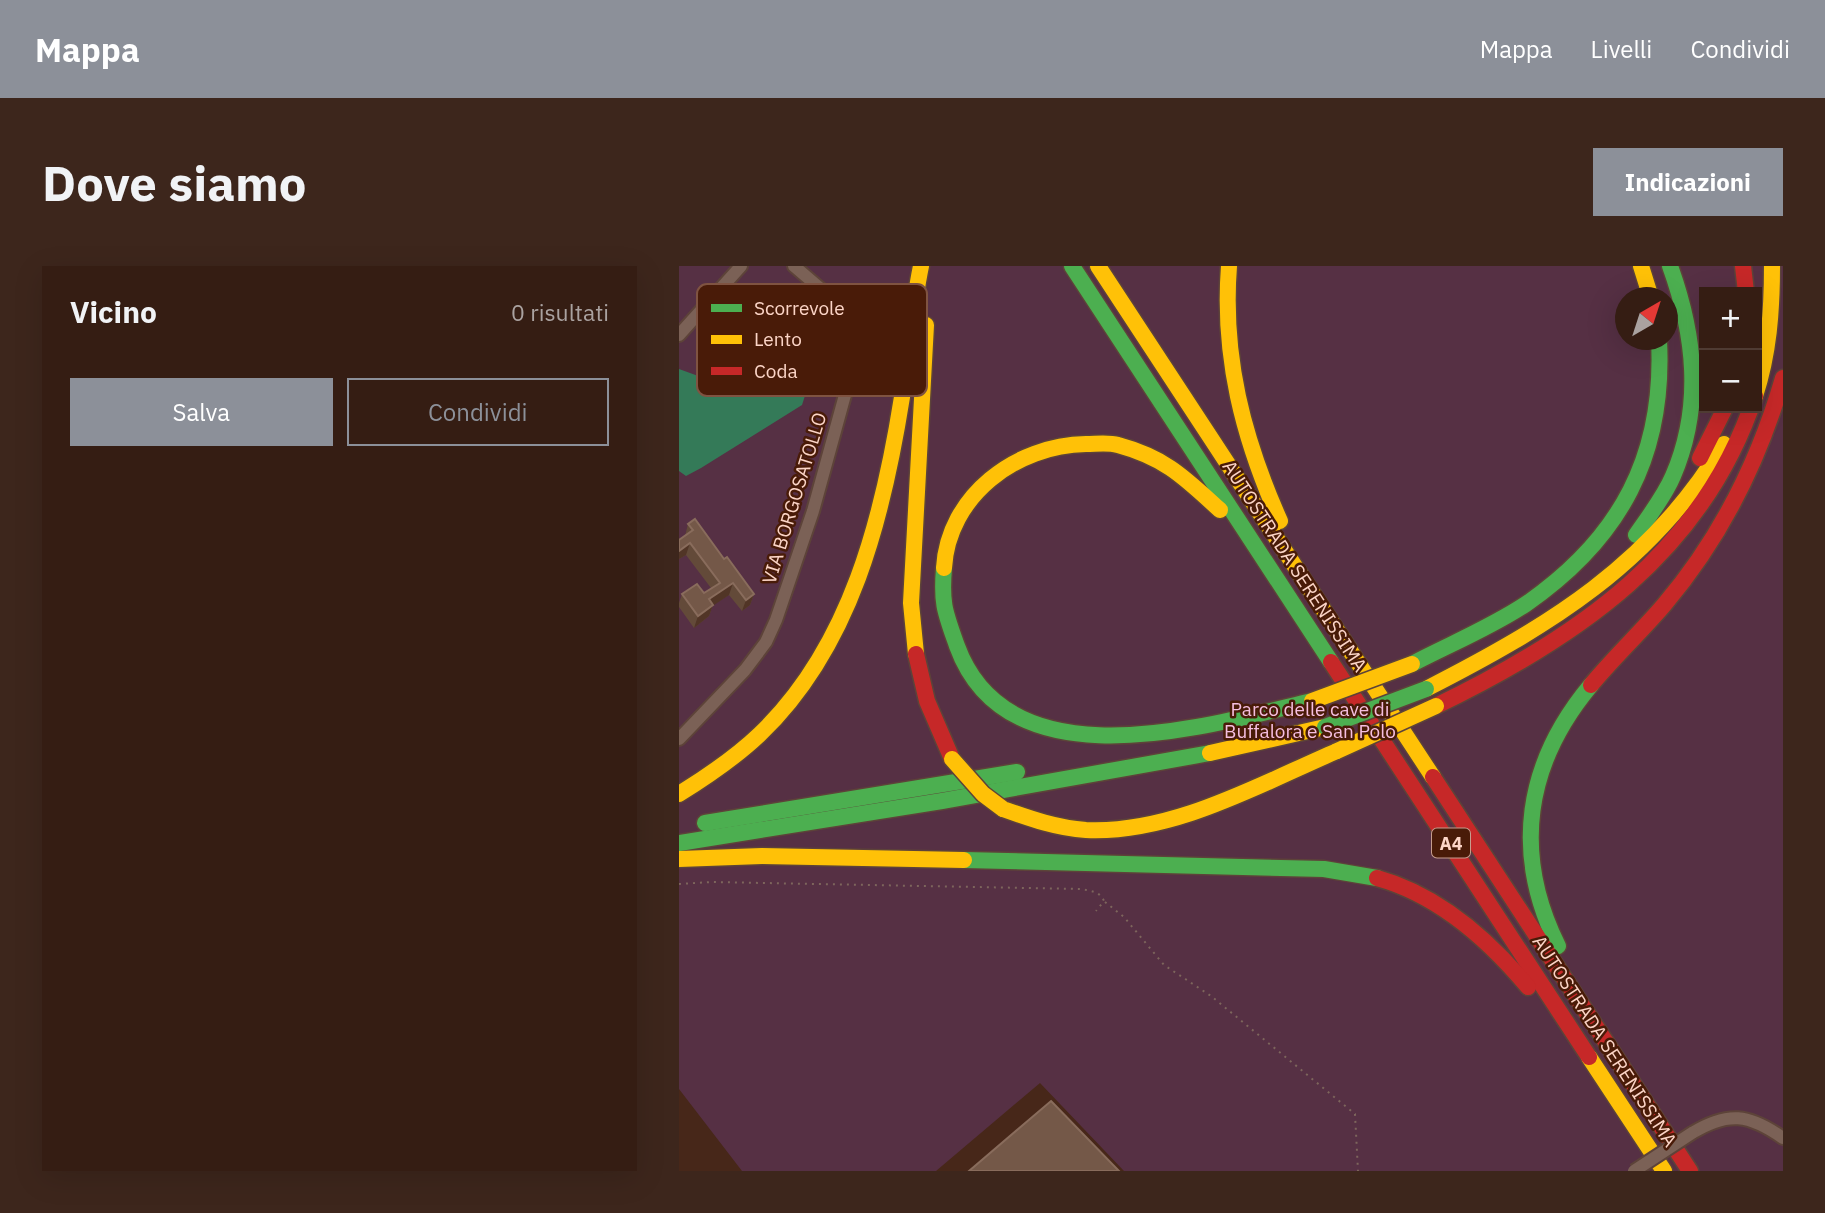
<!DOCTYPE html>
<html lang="it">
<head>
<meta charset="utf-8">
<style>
  :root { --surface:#351d13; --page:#3d261c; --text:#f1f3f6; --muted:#aaa2a0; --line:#4f3b33; --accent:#8c9099 }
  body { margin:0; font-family:"IBM Plex Sans",sans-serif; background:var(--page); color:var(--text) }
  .controls { position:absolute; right:21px; top:21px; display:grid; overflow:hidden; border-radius:0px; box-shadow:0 7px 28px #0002 }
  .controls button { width:63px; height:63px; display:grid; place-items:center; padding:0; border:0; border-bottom:2px solid var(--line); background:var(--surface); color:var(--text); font:35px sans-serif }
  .compass { position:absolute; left:936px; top:21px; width:63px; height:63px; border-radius:50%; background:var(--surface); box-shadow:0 7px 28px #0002; rotate:39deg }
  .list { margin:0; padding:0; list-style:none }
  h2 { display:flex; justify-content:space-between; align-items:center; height:91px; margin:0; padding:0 28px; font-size:30px }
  h2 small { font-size:23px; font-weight:400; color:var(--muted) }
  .actions { display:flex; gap:14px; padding:21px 28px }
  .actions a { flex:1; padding:16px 0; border:2px solid var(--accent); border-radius:0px; text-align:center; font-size:24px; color:var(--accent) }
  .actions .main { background:var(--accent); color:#fff }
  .map { position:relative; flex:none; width:1104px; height:905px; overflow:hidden; border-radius:0px }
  header { display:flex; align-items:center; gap:42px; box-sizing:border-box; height:98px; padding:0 35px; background:var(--accent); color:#fff }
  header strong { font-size:33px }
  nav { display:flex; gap:38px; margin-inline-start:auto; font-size:24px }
  .intro { display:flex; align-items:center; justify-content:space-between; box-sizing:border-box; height:168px; padding:0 42px }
  h1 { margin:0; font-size:49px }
  .button { padding:18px 32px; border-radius:0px; background:var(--accent); color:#fff; font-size:24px; font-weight:700 }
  main { display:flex; gap:42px; padding:0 42px }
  aside { flex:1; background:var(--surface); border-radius:0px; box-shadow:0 7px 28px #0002 }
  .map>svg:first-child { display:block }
</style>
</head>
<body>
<header>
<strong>Mappa</strong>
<nav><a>Mappa</a><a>Livelli</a><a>Condividi</a></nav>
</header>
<div class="intro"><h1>Dove siamo</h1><a class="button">Indicazioni</a></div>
<main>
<aside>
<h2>Vicino<small>0 risultati</small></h2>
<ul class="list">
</ul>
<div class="actions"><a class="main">Salva</a><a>Condividi</a></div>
</aside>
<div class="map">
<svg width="1104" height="905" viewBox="0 0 1104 905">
  <rect width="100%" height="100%" fill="#472719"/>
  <path fill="#563044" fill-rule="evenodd" d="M 0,0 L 1104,0 L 1104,905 L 445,905 L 361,817 L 257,905 L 63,905 L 0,823 ZM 1025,26 L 1078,26 L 1078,142 L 1025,142 ZM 946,32 L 988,32 L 988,74 L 946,74 Z"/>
  <polygon fill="#347a58" points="111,41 130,43 144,67 148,88 133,108 123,139 22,202 7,210 0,205 0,103 22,111 38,102"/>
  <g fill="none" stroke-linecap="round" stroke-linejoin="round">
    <defs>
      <g id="street">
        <polyline points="0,69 62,0"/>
        <polyline points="0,473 66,404 87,376 97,354 134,245 185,60 115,0"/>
        <path d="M 1013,867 C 1049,845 1070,848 1104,872"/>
      </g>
      <g id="fast">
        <polyline points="393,0 652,396"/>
        <path d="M 957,269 C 970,250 985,231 994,210 C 1024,140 1016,69 991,0"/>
        <path d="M 265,302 C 262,338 266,346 278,380 C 329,520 527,460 633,435"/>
        <path d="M 733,398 C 771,378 811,362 847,338 C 942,272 986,189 980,74"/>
        <polyline points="26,557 338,506"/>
        <polyline points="0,577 263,535 531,487"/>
        <polyline points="285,594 645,603 698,612"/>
        <path d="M 879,680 C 833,587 846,498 912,419"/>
      </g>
      <g id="slow">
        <polyline points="419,0 754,511"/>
        <path d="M 550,0 C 543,91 564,172 601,255"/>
        <polyline points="962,0 972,32"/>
        <path d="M 1076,130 C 1090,87 1093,45 1093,0"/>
        <path d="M 265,302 C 269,230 337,179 407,178 C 417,178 429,176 439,179 C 487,192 506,212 541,244"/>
        <polyline points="237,388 232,337 247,59"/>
        <path d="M 747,423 C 870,360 972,299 1045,178"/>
        <polyline points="531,487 646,461"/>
        <path d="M 0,528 C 29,510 56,492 81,468 C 172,381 204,251 223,131 C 230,88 233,43 242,0"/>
        <path d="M 324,543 C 352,553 378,562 407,564 C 494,568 581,518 658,485"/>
        <polyline points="0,593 83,590 285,594"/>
        <polyline points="910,791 985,905"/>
      </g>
      <g id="jam">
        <polyline points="1064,0 1067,26"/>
        <polyline points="1021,192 1046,142"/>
        <polyline points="237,388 248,435 273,493"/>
        <polyline points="652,396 910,791"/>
        <path d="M 912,419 C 935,391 961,367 985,339 C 1041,273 1080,195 1104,112"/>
        <path d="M 757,440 C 898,372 1025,286 1076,130"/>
        <polyline points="754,511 1011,905"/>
        <path d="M 698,612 C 760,629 809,673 849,721"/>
      </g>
    </defs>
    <use href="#street" stroke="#5d4339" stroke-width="16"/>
    <use href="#fast" stroke="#5d4339" stroke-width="19"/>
    <use href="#slow" stroke="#5d4339" stroke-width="19"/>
    <use href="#jam" stroke="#5d4339" stroke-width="19"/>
    <g stroke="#7d655c" stroke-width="2" stroke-dasharray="2 5" stroke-linecap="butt">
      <path d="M 0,618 L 32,616 L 402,623 C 411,625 421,625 425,635 L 417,645"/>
      <polyline points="426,636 445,651 485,699 532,730 676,848 679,905"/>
    </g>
    <use href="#street" stroke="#7b6156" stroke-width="12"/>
    <use href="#fast" stroke="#4caf50" stroke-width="16"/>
    <use href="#slow" stroke="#ffc107" stroke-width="16"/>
    <use href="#jam" stroke="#c62828" stroke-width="16"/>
    <defs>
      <polyline id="street-bridge" points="955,905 1013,867"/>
      <polyline id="fast-bridge" points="646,461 747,423"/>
      <g id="slow-bridge">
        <polyline points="633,435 733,398"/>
        <polyline points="658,485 757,440"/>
        <polyline points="273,493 304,528 324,543"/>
      </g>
    </defs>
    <use href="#street-bridge" stroke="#5d4339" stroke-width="16" stroke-linecap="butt"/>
    <use href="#fast-bridge" stroke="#5d4339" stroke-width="19" stroke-linecap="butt"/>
    <use href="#slow-bridge" stroke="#5d4339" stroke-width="19" stroke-linecap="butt"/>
    <use href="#street-bridge" stroke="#7b6156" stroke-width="12"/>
    <use href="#fast-bridge" stroke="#4caf50" stroke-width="16"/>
    <use href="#slow-bridge" stroke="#ffc107" stroke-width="16"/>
  </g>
  <polygon fill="#634a39" points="9,258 45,293 75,328 71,339 63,345 50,329 34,339 30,350 15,362 0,341 0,337 3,328 25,327 32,322 7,289 0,293 0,274 6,270"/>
  <g fill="#513526">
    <polygon points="11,277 7,289 0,293 0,285"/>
    <polygon points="54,317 50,329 26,345 30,333"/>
    <polygon points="75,328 71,339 63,345 67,334"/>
    <polygon points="34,339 30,350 15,362 19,350"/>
  </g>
  <g fill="#745848" stroke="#896c5c" stroke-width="2">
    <polygon points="16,253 45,293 48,291 75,328 67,334 54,317 30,333 34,339 19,350 3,328 18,318 25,327 41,317 11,277 0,285 0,274 14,264 9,258"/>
    <polygon points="372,835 440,905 290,905"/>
  </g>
  <g text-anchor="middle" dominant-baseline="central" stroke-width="5" stroke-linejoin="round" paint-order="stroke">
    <rect fill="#491b08" stroke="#c69d8e" stroke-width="2" x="753" y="562.5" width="38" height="29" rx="5"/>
    <g font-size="18" font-weight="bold" fill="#fcd5c7">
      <text x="772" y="577">A4</text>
    </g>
    <g font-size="19" fill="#fcd5c7" stroke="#491b08">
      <text transform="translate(115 232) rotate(-73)">VIA BORGOSATOLLO</text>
      <text transform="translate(616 300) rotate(57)">AUTOSTRADA SERENISSIMA</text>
      <text transform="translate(926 775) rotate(57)">AUTOSTRADA SERENISSIMA</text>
    </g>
    <g font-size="19" fill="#f5bee0" stroke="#491b08">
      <text x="631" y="443">Parco delle cave di<tspan x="631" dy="22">Buffalora e San Polo</tspan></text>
    </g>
  </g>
  <rect x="18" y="18" width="230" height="112" rx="10" fill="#491b08" stroke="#7f5341" stroke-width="2"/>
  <rect x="32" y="38" width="31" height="8" fill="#4caf50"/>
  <rect x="32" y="69" width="31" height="9" fill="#ffc107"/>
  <rect x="32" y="101" width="31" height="8" fill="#c62828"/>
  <g font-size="19" fill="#fcd5c7">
    <text x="75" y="49">Scorrevole</text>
    <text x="75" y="80">Lento</text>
    <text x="75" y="112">Coda</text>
  </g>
</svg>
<div class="controls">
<button>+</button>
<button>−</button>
</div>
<svg class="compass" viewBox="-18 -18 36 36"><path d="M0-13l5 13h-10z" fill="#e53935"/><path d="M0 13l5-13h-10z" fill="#aaa2a0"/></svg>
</div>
</main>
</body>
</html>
